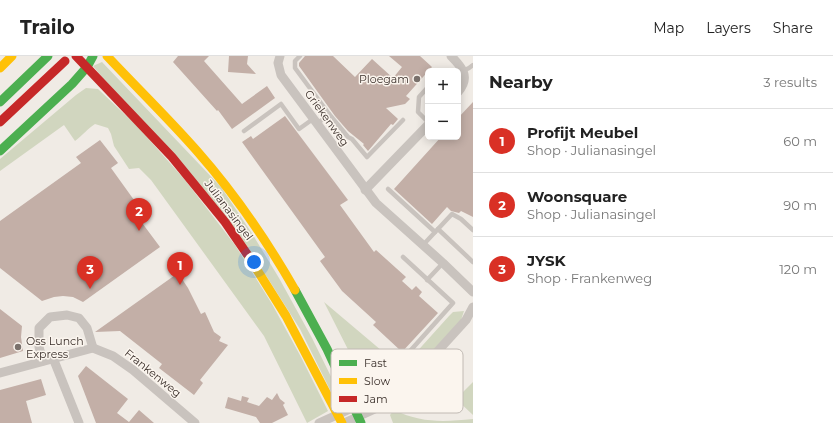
<!DOCTYPE html>
<html lang="en">
<head>
<meta charset="utf-8">
<style>
  :root { --surface:#fff; --page:#f6f6f6; --text:#222; --muted:#767676; --line:#e0e0e0; --accent:#d93025 }
  body { margin:0; font-family:Montserrat,sans-serif; background:var(--page); color:var(--text) }
  .controls { position:absolute; right:12px; top:12px; display:grid; overflow:hidden; border-radius:6px; box-shadow:0 2px 10px #0003 }
  .controls button { width:36px; height:36px; display:grid; place-items:center; padding:0; border:0; border-bottom:1px solid var(--line); background:var(--surface); color:var(--text); font:20px sans-serif }
  .you { position:absolute; left:254px; top:206px; width:14px; height:14px; margin:-10px; border:3px solid #fff; border-radius:50%; background:#1a73e8; box-shadow:0 0 0 6px #1a73e833 }
  .badge { display:grid; place-items:center; width:26px; height:26px; border-radius:50%; background:var(--accent); color:#fff; font-size:13px; font-weight:700 }
  .pin { position:absolute; translate:-50% -33px; filter:drop-shadow(0 1px 2px #0008) }
  .pin::after { content:''; position:absolute; top:21px; width:14px; height:12px; background:inherit; clip-path:polygon(0 0,100% 0,50% 100%) }
  .list { margin:0; padding:0; list-style:none }
  h2 { display:flex; justify-content:space-between; align-items:center; height:52px; margin:0; padding:0 16px; font-size:17px }
  h2 small { font-size:13px; font-weight:400; color:var(--muted) }
  .list li { display:grid; grid-template-columns:26px 1fr auto; gap:12px; align-items:center; box-sizing:border-box; height:64px; padding:0 16px; border-top:1px solid var(--line) }
  .list b { display:block; font-size:15px; white-space:nowrap }
  .list p { margin:0; font-size:13px; white-space:nowrap; color:var(--muted) }
  .list em { font-size:13px; font-style:normal; color:var(--muted) }
  .map { position:relative; flex:none; width:473px; height:367px; overflow:hidden }
  header { display:flex; align-items:center; gap:24px; box-sizing:border-box; height:56px; padding:0 20px; background:var(--surface); border-bottom:1px solid var(--line) }
  header strong { font-size:19px }
  nav { display:flex; gap:22px; margin-inline-start:auto; font-size:14px }
  main { display:flex }
  aside { flex:1; background:var(--surface) }
  .map>svg:first-child { display:block }
</style>
</head>
<body>
<header>
<strong>Trailo</strong>
<nav><a>Map</a><a>Layers</a><a>Share</a></nav>
</header>
<main>
<div class="map">
<svg width="473" height="367" viewBox="0 0 473 367">
  <rect width="100%" height="100%" fill="#f0ebe5"/>
  <g fill="#d1d6bf">
    <polygon points="102,6 221,131 253,179 279,222 312,282 345,349 339,352 300,273 267,221 93,10"/>
    <path d="M 86,32 L 98,33 L 137,70 L 185,124 L 235,189 L 272,248 L 301,301 L 328,355 L 307,367 L 264,280 L 151,124 L 139,112 L 129,113 L 114,90 L 111,78 L 108,72 L 95,68 C 87,73 83,79 75,85 L 64,69 L 0,115 L 0,103 L 76,39 Z"/>
    <polygon points="324,246 401,311 404,310 449,260 453,256 464,255 461,264 403,327 390,335 373,340 370,337"/>
    <polygon points="473,326 473,359 456,343"/>
    <path d="M 394,354 C 421,367 443,366 473,363 L 473,367 L 393,367 L 390,359 Z"/>
  </g>
  <g fill="#c3afa7">
    <polygon points="178,0 209,0 204,5 242,48 267,30 275,42 232,73 218,54 217,55 173,6"/>
    <polygon points="229,0 248,0 247,8 256,18 228,16"/>
    <polygon points="305,0 333,0 355,21 372,3 393,22 402,11 389,0 420,0 432,11 406,40 410,43 405,48 386,52 398,63 393,69 391,68 368,95 363,89 364,88 348,75 335,60 299,10 299,7"/>
    <polygon points="473,46 473,161 461,155 459,157 451,155 447,151 432,168 394,133 441,81 458,81 458,62"/>
    <polygon points="285,60 348,144 340,149 374,196 376,194 406,221 402,225 412,234 416,230 422,236 419,240 438,257 402,296 373,269 376,266 342,235 320,205 325,201 242,86 251,80 253,83"/>
    <polygon points="100,84 118,107 111,112 134,144 128,148 160,191 83,246 73,241 63,240 54,241 42,245 0,212 0,165 81,107 76,101"/>
    <polygon points="178,217 188,232 201,258 205,256 214,276 221,281 219,285 228,289 200,324 203,327 194,339 159,312 162,308 120,275 95,276"/>
    <polygon points="0,253 22,270 21,281 23,295 0,302"/>
    <polygon points="86,310 128,343 117,357 129,366 139,354 154,367 96,367 78,320"/>
    <polygon points="41,323 46,339 26,345 32,367 0,367 0,334"/>
    <polygon points="277,337 280,343 285,347 283,349 288,359 272,367 260,367 256,361 225,352 228,341 241,345 242,340 249,342 247,346 259,350 267,341 272,344"/>
  </g>
  <g fill="none" stroke-linecap="round" stroke-linejoin="round">
    <g stroke="#c9c3be" stroke-width="4.5">
      <polyline points="300,0 295,5 295,12 329,58 348,81 352,83 367,101 403,64"/>
      <polyline points="463,15 469,12 473,9"/>
      <polyline points="428,31 419,41 418,56 428,66"/>
      <polyline points="317,68 329,58"/>
      <polyline points="244,75 281,48 299,73 313,63"/>
      <polyline points="388,133 435,176"/>
      <polyline points="438,173 473,206"/>
      <polyline points="423,189 452,158 461,163 473,174"/>
      <polyline points="427,224 443,207"/>
      <polyline points="402,304 453,247 403,201"/>
    </g>
    <g stroke="#c9c3be" stroke-width="9">
      <polyline points="280,0 278,7 281,19 376,147 443,207 473,236"/>
      <path d="M 451,0 C 462,11 471,21 458,36"/>
      <polyline points="365,134 428,69"/>
      <polyline points="53,302 79,367"/>
      <polyline points="43,305 39,291 39,272 50,261 67,259 79,262 87,272 93,292"/>
      <polyline points="0,317 93,292 113,300 133,314 195,367"/>
      <polyline points="319,367 372,343 384,339 393,339"/>
      <polyline points="344,367 377,352 406,330 466,264 473,251"/>
    </g>
    <g stroke="#4caf50" stroke-width="9">
      <polyline points="0,46 48,0"/>
      <polyline points="0,95 72,28 87,11 93,0"/>
      <polyline points="295,234 327,293 361,367"/>
    </g>
    <g stroke="#ffc107" stroke-width="9">
      <path d="M 107,0 C 137,32 168,62 197,95 C 234,137 267,185 295,234"/>
      <polyline points="0,12 12,0"/>
      <polyline points="247,198 286,260 342,367"/>
    </g>
    <g stroke="#c62828" stroke-width="9">
      <polyline points="76,0 172,101 225,166 247,198"/>
      <polyline points="0,66 65,5"/>
    </g>
  </g>
  <g fill="#7a716c" stroke="#fbf5ee" stroke-width="1.5">
    <circle cx="417" cy="23" r="4"/>
    <circle cx="18" cy="291" r="4"/>
  </g>
  <g text-anchor="middle" dominant-baseline="central" stroke-width="3" stroke-linejoin="round" paint-order="stroke">
    <g font-size="11" fill="#3b302b" stroke="#fbf5ee" text-anchor="end">
      <text x="409" y="23">Ploegam</text>
      <text x="26" y="285" text-anchor="start">Oss Lunch<tspan x="26" dy="13">Express</tspan></text>
    </g>
    <g font-size="11" fill="#3b302b" stroke="#fbf5ee">
      <text transform="translate(327 62) rotate(54)">Griekenweg</text>
      <text transform="translate(229 154) rotate(53)">Julianasingel</text>
      <text transform="translate(153 317) rotate(39)">Frankenweg</text>
    </g>
  </g>
  <rect x="331" y="293" width="132" height="64" rx="6" fill="#fbf5ee" stroke="#c1bab4" stroke-width="1"/>
  <rect x="339" y="304" width="18" height="6" fill="#4caf50"/>
  <rect x="339" y="322" width="18" height="6" fill="#ffc107"/>
  <rect x="339" y="340" width="18" height="6" fill="#c62828"/>
  <g font-size="11" fill="#3b302b">
    <text x="364" y="311">Fast</text>
    <text x="364" y="329">Slow</text>
    <text x="364" y="347">Jam</text>
  </g>
</svg>
<div class="controls">
<button>+</button>
<button>−</button>
</div>
<div class="you"></div>
<div class="pin badge" style="left:180px;top:229px">1</div>
<div class="pin badge" style="left:139px;top:175px">2</div>
<div class="pin badge" style="left:90px;top:233px">3</div>
</div>
<aside>
<h2>Nearby<small>3 results</small></h2>
<ul class="list">
<li><span class="badge">1</span><div><b>Profijt Meubel</b><p>Shop · Julianasingel</p></div><em>60 m</em></li>
<li><span class="badge">2</span><div><b>Woonsquare</b><p>Shop · Julianasingel</p></div><em>90 m</em></li>
<li><span class="badge">3</span><div><b>JYSK</b><p>Shop · Frankenweg</p></div><em>120 m</em></li>
</ul>
</aside>
</main>
</body>
</html>
